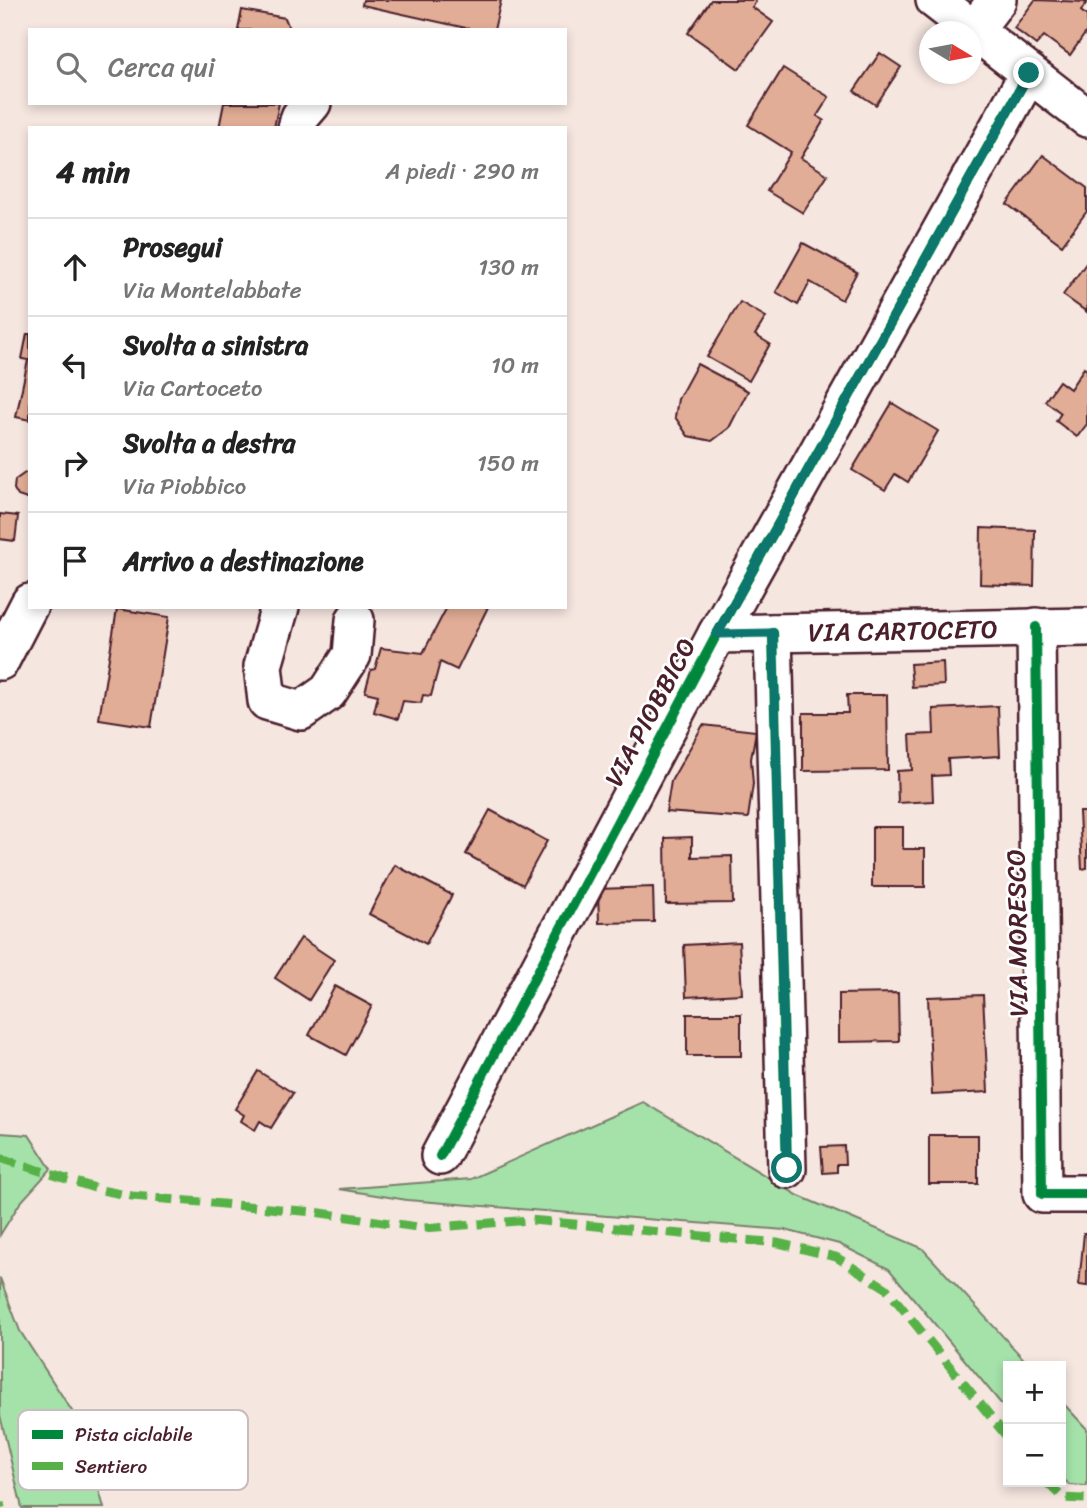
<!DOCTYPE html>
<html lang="it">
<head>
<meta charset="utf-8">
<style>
  :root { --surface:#fff; --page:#f6f6f6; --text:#222; --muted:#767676; --line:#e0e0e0 }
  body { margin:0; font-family:Sriracha,sans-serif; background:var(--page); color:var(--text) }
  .controls { position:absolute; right:21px; bottom:21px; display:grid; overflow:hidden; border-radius:0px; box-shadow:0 4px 10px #0003 }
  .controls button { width:63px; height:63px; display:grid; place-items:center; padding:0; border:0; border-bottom:2px solid var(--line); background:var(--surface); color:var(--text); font:35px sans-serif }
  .compass { position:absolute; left:919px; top:21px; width:63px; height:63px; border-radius:50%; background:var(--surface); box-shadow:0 4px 10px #0003; rotate:100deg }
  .stop { position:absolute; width:21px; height:21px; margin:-16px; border:5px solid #0f766e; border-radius:50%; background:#fff }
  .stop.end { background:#0f766e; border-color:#fff; box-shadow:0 2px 7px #0008 }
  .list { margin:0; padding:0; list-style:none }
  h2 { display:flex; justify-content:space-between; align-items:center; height:91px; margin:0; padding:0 28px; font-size:30px }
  h2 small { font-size:23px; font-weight:400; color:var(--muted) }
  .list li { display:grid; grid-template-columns:46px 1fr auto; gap:21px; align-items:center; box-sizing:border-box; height:98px; padding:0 28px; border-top:2px solid var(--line) }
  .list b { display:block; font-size:26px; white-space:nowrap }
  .list p { margin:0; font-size:23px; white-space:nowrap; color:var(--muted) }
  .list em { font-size:23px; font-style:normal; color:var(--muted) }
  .icon { flex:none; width:38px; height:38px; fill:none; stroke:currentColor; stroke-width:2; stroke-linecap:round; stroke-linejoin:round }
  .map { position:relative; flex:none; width:1087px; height:1508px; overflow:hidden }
  .search { position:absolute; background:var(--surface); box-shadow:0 4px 10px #0003; left:28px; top:28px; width:539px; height:77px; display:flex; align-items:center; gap:18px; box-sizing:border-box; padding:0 24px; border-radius:0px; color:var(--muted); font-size:26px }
  .panel { position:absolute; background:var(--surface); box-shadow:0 4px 10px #0003; left:28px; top:126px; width:539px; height:483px; border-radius:0px }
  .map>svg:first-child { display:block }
</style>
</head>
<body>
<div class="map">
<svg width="1087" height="1508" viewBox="0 0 1087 1508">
  <rect width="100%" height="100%" fill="#f6e6e0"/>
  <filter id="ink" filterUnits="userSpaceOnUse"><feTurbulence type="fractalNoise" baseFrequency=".0143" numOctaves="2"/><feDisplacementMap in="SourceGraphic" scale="14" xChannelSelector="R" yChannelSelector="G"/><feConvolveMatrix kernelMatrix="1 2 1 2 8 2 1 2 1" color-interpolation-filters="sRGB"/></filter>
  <g filter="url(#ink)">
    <g fill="#a5e2aa" stroke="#78806a" stroke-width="2">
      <polygon points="643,1102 799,1196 922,1248 1030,1366 1008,1366 1008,1412 889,1269 839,1244 785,1230 407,1200 339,1189 471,1179"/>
      <polygon points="0,1133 29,1135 51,1169 20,1203 0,1235"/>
      <polygon points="0,1278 20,1331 81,1425 104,1508 22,1508 0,1415"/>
      <polygon points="1061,1401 1087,1429 1087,1486 1069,1485 1061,1475"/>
    </g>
    <g fill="#e2ad96" stroke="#4a1f2b" stroke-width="2">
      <polygon points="363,0 501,0 494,30 475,30 362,5"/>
      <polygon points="711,0 754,0 756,2 752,7 773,22 739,69 688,33"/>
      <polygon points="1035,0 1087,2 1081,11 1087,16 1087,31 1070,55 1044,36 1036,45 1014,28"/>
      <polygon points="242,10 285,18 290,30 238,30"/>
      <polygon points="880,53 901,67 876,105 854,91"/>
      <polygon points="783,68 829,97 817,116 824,120 801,158 828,175 803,213 767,191 791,152 748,125"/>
      <polygon points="224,103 279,103 274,128 219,128"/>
      <polygon points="1043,155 1087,188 1087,211 1062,245 1007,204"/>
      <polygon points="803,243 857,272 842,300 810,282 798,305 776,292"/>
      <polygon points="1087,262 1087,312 1063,295"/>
      <polygon points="740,302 766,317 755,335 770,344 749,381 707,357"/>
      <polygon points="27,334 30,334 30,420 16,417 28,360 22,359"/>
      <polygon points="697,364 748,391 729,428 712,441 688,436 675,417 678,399"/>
      <polygon points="1084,368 1087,370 1087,424 1077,437 1056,421 1061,413 1045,401 1059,381 1070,389"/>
      <polygon points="892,403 938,431 908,482 895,474 885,490 852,470"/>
      <polygon points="25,473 30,473 30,499 27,499 18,496 14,489 15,480"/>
      <polygon points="0,514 18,516 15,541 0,539"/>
      <polygon points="981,528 1035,530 1034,586 980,584"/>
      <polygon points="447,607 488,607 457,670 440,662 431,696 423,695 421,703 403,701 398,719 374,712 378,695 365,692 371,670 375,669 381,648 423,653"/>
      <polygon points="117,609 169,617 151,727 99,719"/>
      <polygon points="943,662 944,685 912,687 910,664"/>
      <polygon points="847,695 887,695 888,770 803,771 803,713 848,713"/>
      <polygon points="998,706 1000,756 948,759 949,775 932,776 933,801 898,803 897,771 912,770 910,735 934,734 933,709"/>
      <polygon points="703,725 756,731 751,759 753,784 748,818 666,812 671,781"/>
      <polygon points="490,810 547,841 523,885 466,854"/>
      <polygon points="1079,812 1087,812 1087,868 1082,869"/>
      <polygon points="872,827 903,827 903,849 925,849 925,887 872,887"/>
      <polygon points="692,837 692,857 732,856 733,903 666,904 665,838"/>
      <polygon points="395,865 452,895 426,944 369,914"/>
      <polygon points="653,887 654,922 599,923 598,889"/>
      <polygon points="301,938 334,960 309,1000 275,978"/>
      <polygon points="739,942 742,994 686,997 684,945"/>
      <polygon points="335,986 372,1006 346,1055 309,1035"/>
      <polygon points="898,993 899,1041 839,1042 839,994"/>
      <polygon points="983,995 988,1092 932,1095 928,997"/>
      <rect x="687" y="1014" width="54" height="42"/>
      <polygon points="258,1071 293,1093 271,1128 260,1121 255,1130 241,1121 244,1115 235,1109"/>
      <rect x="929" y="1135" width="49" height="49"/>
      <polygon points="844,1146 845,1164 837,1164 837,1172 823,1173 821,1147"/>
      <polygon points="1084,1233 1087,1233 1087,1286 1079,1285"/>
    </g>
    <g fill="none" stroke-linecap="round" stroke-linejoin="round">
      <defs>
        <g id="minor">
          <polyline points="935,0 1087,118"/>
          <polyline points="974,30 997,0"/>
          <polyline points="297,128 300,117 312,103"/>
          <polyline points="280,607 263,666 267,701 301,711 328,692 352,655 355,620"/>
          <polyline points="1036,627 1042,1194 1087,1194"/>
          <polyline points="773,633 787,1169"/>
          <path id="s1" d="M 717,634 L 1087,627"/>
          <polyline points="0,661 30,603"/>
          <polyline points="440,1156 717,634 1029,73"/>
        </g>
      </defs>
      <use href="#minor" stroke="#4a1f2b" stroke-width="42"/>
      <use href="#minor" stroke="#fff" stroke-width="37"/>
      <g stroke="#57b146" stroke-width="9" stroke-dasharray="18 9" stroke-linecap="butt">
        <polyline points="0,1158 101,1190 132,1196 314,1212 424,1228 531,1220 778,1243 836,1257 886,1288 1008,1438"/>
        <polyline points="1046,1482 1063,1498 1087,1499"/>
        <polyline points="0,1503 1,1508"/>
      </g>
      <defs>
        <g id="cycleway">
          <polyline points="1036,627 1042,1194 1087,1194"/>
          <polyline points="773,633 787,1169"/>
          <polyline points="440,1156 717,634 1029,73"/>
        </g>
      </defs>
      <use href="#cycleway" stroke="#fff" stroke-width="15"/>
      <use href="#cycleway" stroke="#00873e" stroke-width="10"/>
    </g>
  </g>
  <g fill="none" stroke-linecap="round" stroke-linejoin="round" filter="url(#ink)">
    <polyline stroke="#0f766e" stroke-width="9" points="787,1168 773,633 717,634 1029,73"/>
  </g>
  <g text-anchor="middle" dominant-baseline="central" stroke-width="5" stroke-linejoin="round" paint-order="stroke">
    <g font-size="26" fill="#4a1f2b" stroke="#fff">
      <text stroke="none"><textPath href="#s1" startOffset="186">VIA CARTOCETO</textPath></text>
      <text transform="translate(650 712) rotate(-62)">VIA PIOBBICO</text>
      <text transform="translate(1017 933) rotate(-91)">VIA MORESCO</text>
    </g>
  </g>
  <rect x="18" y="1410" width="230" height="80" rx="10" fill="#fff" stroke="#c9bcbf" stroke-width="2"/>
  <rect x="32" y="1430" width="31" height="9" fill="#00873e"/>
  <rect x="32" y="1462" width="31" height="8" fill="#57b146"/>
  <g font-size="19" fill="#4a1f2b">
    <text x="75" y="1441">Pista ciclabile</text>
    <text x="75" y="1473">Sentiero</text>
  </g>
</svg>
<div class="controls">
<button>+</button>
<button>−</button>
</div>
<svg class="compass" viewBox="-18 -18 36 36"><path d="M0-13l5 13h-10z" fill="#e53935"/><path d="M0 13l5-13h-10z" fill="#767676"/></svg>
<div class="stop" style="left:787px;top:1168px"></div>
<div class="stop end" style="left:1029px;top:73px"></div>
<div class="search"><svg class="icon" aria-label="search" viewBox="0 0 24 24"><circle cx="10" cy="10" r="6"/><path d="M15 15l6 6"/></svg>Cerca qui</div>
<section class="panel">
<h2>4 min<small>A piedi · 290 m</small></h2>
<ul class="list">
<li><svg class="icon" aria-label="ahead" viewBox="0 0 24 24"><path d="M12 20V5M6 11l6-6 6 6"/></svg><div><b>Prosegui</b><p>Via Montelabbate</p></div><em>130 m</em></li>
<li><svg class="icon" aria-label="left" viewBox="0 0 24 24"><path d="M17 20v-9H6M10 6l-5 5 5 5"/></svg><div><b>Svolta a sinistra</b><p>Via Cartoceto</p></div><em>10 m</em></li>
<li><svg class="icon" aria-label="right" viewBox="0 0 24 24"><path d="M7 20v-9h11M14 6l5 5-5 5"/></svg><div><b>Svolta a destra</b><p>Via Piobbico</p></div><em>150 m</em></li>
<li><svg class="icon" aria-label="arrive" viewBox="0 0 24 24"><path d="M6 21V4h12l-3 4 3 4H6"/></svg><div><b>Arrivo a destinazione</b></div></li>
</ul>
</section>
</div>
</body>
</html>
